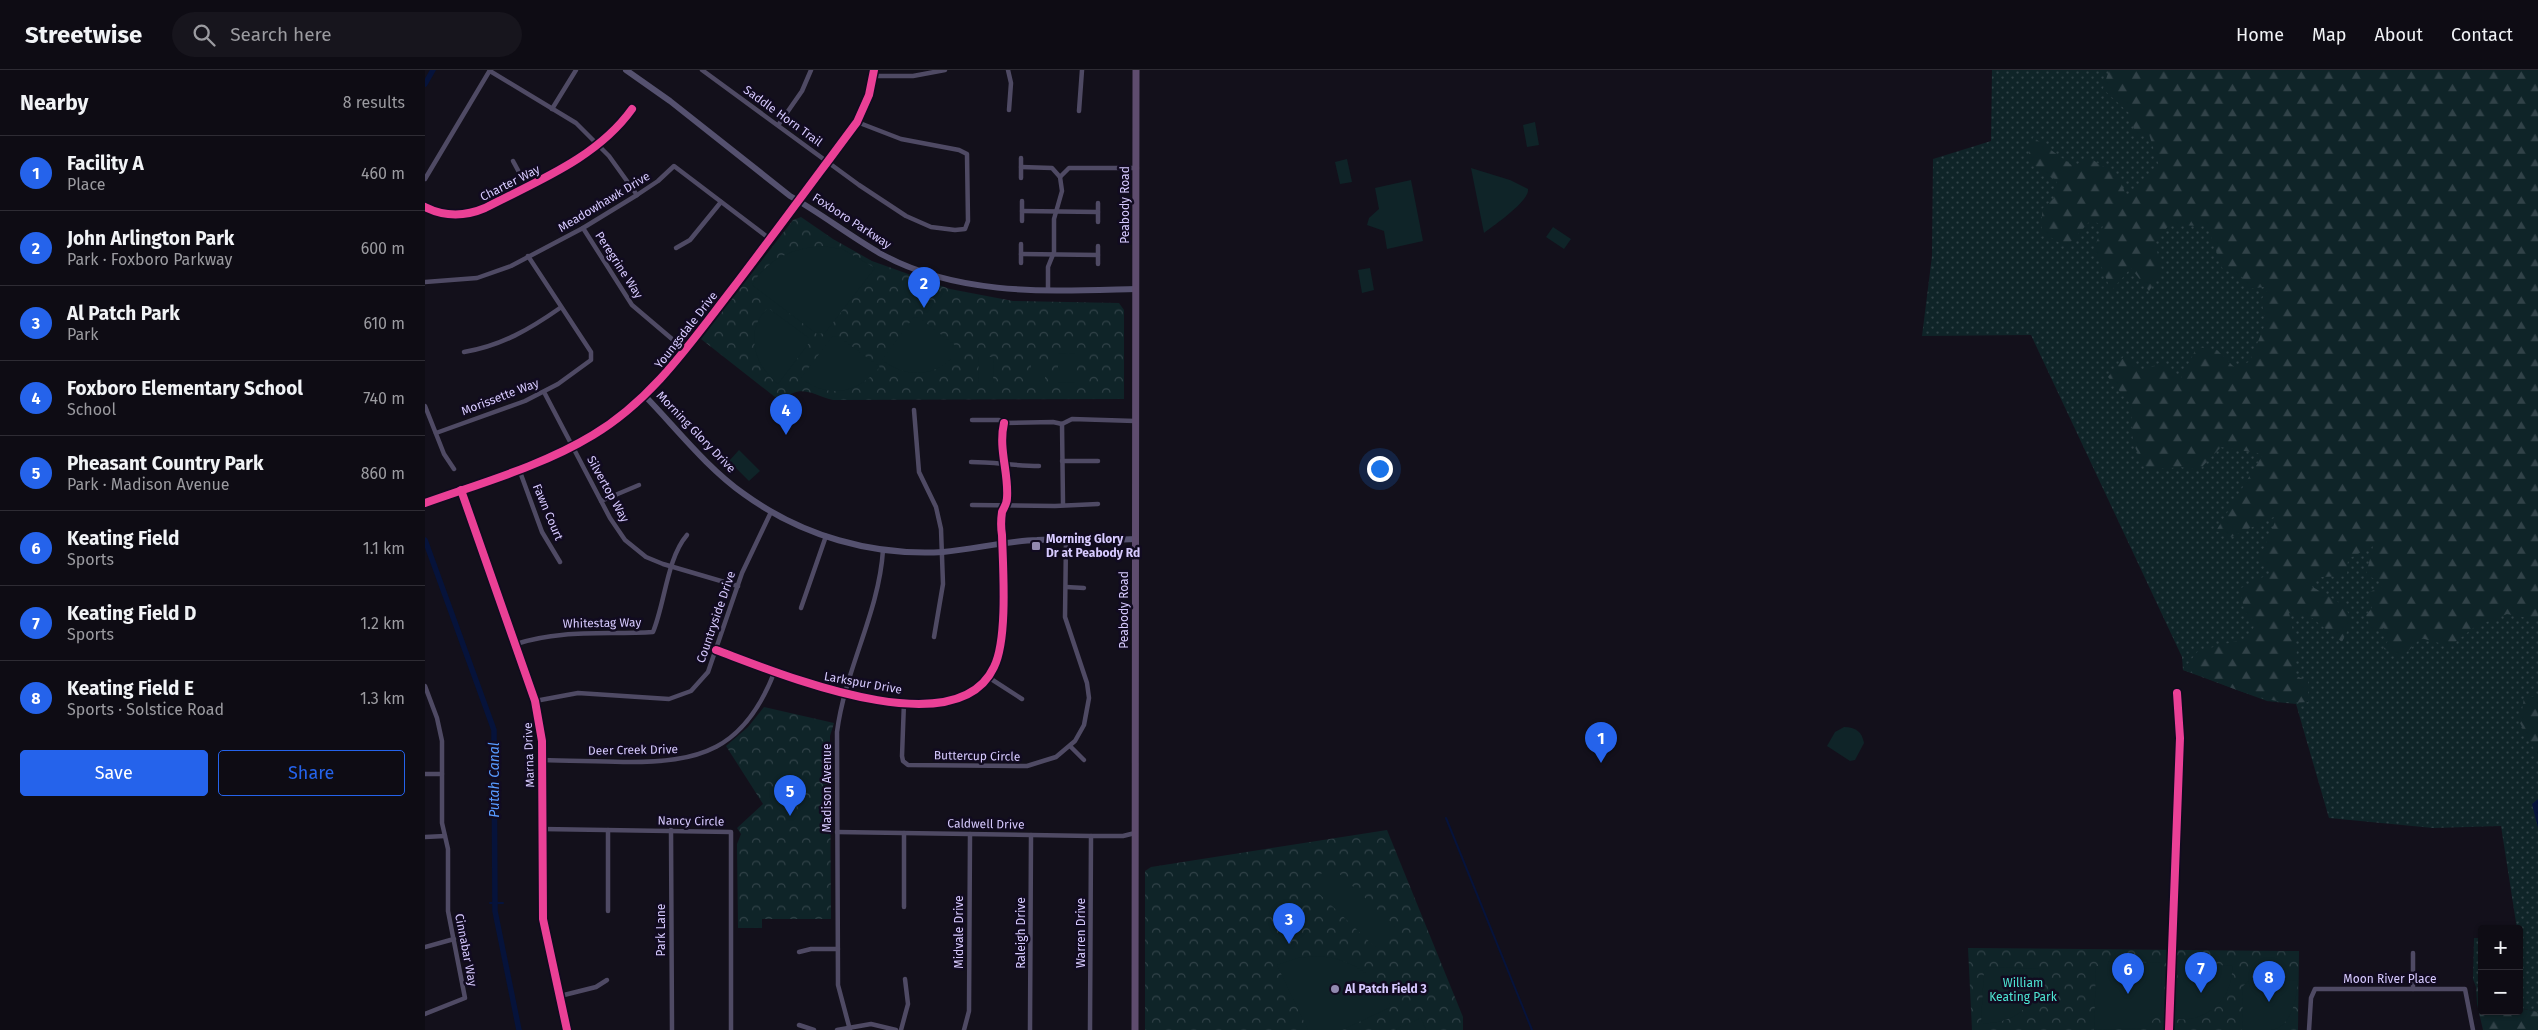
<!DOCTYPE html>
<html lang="en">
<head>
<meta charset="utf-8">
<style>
  :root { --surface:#0e0c14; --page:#17151d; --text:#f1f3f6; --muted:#9b9ba0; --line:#2e2c34; --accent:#2563eb }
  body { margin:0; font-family:"Fira Sans",sans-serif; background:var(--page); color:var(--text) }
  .controls { position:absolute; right:15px; bottom:15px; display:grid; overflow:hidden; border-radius:5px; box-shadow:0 1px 4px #0004 }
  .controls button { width:45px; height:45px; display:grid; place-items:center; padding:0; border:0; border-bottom:1px solid var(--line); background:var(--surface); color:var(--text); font:25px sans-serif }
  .you { position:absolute; left:954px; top:398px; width:18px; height:18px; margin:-12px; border:4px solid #fff; border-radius:50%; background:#1a73e8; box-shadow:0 0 0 8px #1a73e833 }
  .badge { display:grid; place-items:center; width:32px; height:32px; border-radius:50%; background:var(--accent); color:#fff; font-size:16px; font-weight:700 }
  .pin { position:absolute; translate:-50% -41px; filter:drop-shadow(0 1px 2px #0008) }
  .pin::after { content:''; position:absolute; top:26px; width:18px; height:15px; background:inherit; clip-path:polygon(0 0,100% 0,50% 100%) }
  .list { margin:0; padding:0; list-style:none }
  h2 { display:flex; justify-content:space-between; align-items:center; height:65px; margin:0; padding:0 20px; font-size:21px }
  h2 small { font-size:16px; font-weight:400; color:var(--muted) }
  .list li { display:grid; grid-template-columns:32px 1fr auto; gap:15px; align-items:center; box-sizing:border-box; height:75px; padding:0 20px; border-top:1px solid var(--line) }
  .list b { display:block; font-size:19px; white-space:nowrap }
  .list p { margin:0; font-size:16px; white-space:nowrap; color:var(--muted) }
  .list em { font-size:16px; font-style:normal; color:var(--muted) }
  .actions { display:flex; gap:10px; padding:15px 20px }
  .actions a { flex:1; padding:11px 0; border:1px solid var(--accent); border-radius:5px; text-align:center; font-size:18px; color:var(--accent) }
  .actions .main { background:var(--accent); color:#fff }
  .icon { flex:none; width:28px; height:28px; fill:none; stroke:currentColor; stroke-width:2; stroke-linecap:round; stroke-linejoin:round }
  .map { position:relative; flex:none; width:2113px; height:960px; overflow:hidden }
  header { display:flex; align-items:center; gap:30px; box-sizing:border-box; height:70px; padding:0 25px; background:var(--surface); border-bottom:1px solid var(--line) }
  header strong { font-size:24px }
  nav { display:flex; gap:28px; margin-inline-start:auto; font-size:18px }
  .search { width:350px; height:45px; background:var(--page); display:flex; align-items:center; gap:12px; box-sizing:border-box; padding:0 18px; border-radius:28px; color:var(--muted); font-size:19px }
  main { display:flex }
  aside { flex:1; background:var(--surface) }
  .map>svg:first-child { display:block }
</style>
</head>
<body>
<header>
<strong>Streetwise</strong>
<div class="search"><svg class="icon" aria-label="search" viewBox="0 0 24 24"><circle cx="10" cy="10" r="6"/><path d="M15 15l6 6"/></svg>Search here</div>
<nav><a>Home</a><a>Map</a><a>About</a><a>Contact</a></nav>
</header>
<main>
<aside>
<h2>Nearby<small>8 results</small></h2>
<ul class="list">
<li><span class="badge">1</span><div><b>Facility A</b><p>Place</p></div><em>460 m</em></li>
<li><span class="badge">2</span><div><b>John Arlington Park</b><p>Park · Foxboro Parkway</p></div><em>600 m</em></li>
<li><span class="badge">3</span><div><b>Al Patch Park</b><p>Park</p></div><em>610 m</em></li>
<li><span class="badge">4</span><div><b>Foxboro Elementary School</b><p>School</p></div><em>740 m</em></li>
<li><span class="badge">5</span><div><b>Pheasant Country Park</b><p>Park · Madison Avenue</p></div><em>860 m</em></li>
<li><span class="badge">6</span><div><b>Keating Field</b><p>Sports</p></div><em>1.1 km</em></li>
<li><span class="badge">7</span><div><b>Keating Field D</b><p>Sports</p></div><em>1.2 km</em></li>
<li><span class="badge">8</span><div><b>Keating Field E</b><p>Sports · Solstice Road</p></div><em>1.3 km</em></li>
</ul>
<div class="actions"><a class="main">Save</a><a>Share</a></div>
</aside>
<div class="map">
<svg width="2113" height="960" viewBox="0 0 2113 960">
  <defs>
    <pattern id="grass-dots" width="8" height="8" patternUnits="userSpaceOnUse" patternTransform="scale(1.25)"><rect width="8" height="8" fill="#0f2428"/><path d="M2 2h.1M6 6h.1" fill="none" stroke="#314248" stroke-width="1.8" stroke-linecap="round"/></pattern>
    <pattern id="forest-firs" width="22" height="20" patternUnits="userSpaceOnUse" patternTransform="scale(1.25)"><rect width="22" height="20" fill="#0f2428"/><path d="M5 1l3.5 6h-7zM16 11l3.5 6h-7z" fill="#314248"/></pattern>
    <pattern id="park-crowns" width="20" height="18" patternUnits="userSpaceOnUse" patternTransform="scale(1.25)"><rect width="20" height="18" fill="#0f2428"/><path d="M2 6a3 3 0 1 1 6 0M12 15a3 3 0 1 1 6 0" fill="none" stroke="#314248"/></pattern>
    <pattern id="water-ripples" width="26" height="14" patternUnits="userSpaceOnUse" patternTransform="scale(1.25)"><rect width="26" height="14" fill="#06133b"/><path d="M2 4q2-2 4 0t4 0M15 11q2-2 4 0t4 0" fill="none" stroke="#2a3458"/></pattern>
  </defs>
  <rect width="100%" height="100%" fill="#13101b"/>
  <g fill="url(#grass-dots)">
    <polygon points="1567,0 2113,0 2113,942 2094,938 2094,859 2092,859 2076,756 2008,758 1904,748 1871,634 1842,631 1758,600 1757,587 1606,265 1497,266 1507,186 1508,89 1566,71"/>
    <polygon points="2049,868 2057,868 2057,916 2051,917 2048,909"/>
  </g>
  <g fill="url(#forest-firs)">
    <path d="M 1684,0 L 2113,0 L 2113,550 L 2082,544 L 2051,556 L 2025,576 L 1996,568 L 1978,586 L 1959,579 L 1963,570 L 1959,558 L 1947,563 L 1941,545 L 1947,538 L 1945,522 L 1961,514 L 1941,505 L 1948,476 L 1923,489 L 1922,506 L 1895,507 L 1886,516 L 1920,536 L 1927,551 L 1917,572 L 1887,548 L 1864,543 L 1872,579 L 1869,605 L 1883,611 L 1883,632 C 1837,636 1800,613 1758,600 L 1773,581 L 1823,568 L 1831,553 L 1820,542 L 1814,519 L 1846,503 L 1835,487 L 1853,445 L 1806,467 L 1791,461 L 1838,384 L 1796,377 L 1774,400 L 1756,397 L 1721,400 L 1708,373 L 1706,335 L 1683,307 L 1699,286 L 1715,303 L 1736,292 L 1756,308 L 1772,277 L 1792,280 L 1811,299 L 1825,291 L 1841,252 L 1836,230 L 1845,216 L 1824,219 L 1816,205 L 1798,200 L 1782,156 L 1744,155 L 1730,173 L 1737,201 L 1724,221 L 1706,198 L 1686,221 L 1669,178 L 1678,156 L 1666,150 L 1641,177 L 1617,162 L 1617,139 L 1629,128 L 1632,110 L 1616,103 L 1603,88 L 1608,67 L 1648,96 L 1665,88 L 1694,107 L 1702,128 L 1734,96 L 1724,64 L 1710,64 L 1705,44 L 1678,19 Z"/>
    <polygon points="2113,626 2113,686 2095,653 2099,628"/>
    <polygon points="2057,916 2057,941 2094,941 2094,938 2113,942 2113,960 2058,960 2052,934 2051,917"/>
  </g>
  <g fill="url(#park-crowns)">
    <path d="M 376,147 L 408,169 L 447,191 L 525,219 L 588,231 L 694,233 L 699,240 L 699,329 L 408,330 C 385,324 377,313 355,331 L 276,269 L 368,150 Z"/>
    <polygon points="339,637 409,653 405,666 406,849 337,849 337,858 313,858 312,774 316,764 312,758 338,734 301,676 323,657"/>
    <polygon points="962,760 1038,947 1038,960 720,960 720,801 726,797"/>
    <polygon points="1543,878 1874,881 1873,960 1547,960"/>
  </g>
  <g fill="#0f2428">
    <polygon points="1110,52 1114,75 1102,77 1098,55"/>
    <polygon points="922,89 927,112 915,114 910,92"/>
    <path d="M 1046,98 L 1085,110 L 1103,119 C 1105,131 1068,156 1059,163 Z"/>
    <polygon points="986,110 998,171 962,179 959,161 942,155 944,148 954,139 950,118"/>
    <polygon points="1128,157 1146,169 1139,179 1121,167"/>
    <path d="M 397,176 L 417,179 L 450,198 L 400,263 L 392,264 L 327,215 C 342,189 368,178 397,176 Z"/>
    <polygon points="945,198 949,220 937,223 933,200"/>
    <path d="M 343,238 L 384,268 L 384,273 L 353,314 C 330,297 318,260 343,238 Z"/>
    <path d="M 493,247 L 535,279 C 515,307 483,310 457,290 L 488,248 Z"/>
    <path d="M 413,266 L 455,297 C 433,323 404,330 376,308 L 407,267 Z"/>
    <polygon points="633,283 650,284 650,313 633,312"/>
    <polygon points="554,287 569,287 568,313 553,313"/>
    <rect x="606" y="289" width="14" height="26"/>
    <polygon points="314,380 335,401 324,411 304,391"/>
    <path d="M 1419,657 C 1431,657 1437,662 1439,673 L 1430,690 L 1425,691 L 1402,676 L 1410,662 Z"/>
    <rect x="347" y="697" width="25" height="14"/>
    <polygon points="905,795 970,856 950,877 885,815"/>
    <path d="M 890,886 C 924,887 953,905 966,937 L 917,960 L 883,960 L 852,895 L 873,888 Z"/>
    <polygon points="1683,891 1737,893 1736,942 1720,958 1669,960 1671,897"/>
    <path d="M 1768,893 L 1807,896 C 1809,927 1783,953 1751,949 L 1753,899 L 1758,894 Z"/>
    <path d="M 1563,897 L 1615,899 C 1615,933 1590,955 1556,953 L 1559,901 Z"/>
    <path d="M 1873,910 C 1872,927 1867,957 1846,960 C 1837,960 1827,960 1817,960 L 1818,916 L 1824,911 Z"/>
    <polygon points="996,948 1001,960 969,960"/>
  </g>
  <polygon fill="url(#water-ripples)" points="2113,729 2113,758 2107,734"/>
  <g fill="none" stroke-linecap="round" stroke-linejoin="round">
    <g stroke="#06133b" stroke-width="2">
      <polyline points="1021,748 1107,960"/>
      <polyline points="65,833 78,833"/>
    </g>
    <g stroke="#06133b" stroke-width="5.5">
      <polyline points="0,14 8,0"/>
      <polyline points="0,470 69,660 70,841 94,960"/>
    </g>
    <g stroke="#4f4a64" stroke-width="4.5">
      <polyline points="277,0 434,115 481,146 506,157 530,160 540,159 543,151 542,84 534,80 476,69 432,52"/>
      <polyline points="583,0 586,13 584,40"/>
      <polyline points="65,1 151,53 184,86 212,125"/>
      <polyline points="449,6 488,6 520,0"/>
      <polyline points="127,39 151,0"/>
      <polyline points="654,41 657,0"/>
      <polyline points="354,54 377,21 386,0"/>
      <polyline points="88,91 102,117"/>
      <polyline points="596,97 627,98 635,107 644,98 712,98"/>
      <polyline points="596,108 596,88"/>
      <polyline points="0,109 65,0"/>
      <path d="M 374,131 C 402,91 444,51 449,0"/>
      <polyline points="597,131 597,151"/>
      <polyline points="673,133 673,152"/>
      <path d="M 0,137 C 20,147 39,147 60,138 C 112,111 172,88 207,39"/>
      <polyline points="597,141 673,142"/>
      <polyline points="158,158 207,235 260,280"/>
      <polyline points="596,174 596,193"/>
      <polyline points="251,178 265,170 296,132"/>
      <polyline points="596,184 673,185"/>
      <polyline points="673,194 673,176"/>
      <polyline points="0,212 52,208 86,196 158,158 212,125 233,111 249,96 345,169"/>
      <polyline points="623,220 623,197 629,182 629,149 637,121 635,107"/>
      <path d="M 39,282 C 76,276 105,259 135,238"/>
      <polyline points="119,322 185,448 200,470 221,487 238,494 313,516"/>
      <polyline points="0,336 19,384 29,399"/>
      <polyline points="489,340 494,402 511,437 516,459 518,514 509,567"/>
      <polyline points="547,350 574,350 579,353 628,352 637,354"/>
      <polyline points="637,354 638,434"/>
      <polyline points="637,354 647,349 710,351"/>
      <polyline points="11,363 100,331 133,314 166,290 166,282 103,186"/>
      <polyline points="637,391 673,391"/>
      <path d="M 546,392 C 569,392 590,396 614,396"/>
      <polyline points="94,399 117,462 135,492"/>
      <polyline points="36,420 110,631 117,671 118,849 142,960"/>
      <polyline points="176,431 214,415"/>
      <polyline points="547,435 630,436 673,434"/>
      <polyline points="641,517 659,518"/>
      <polyline points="376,538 401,466"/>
      <path d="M 91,574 C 137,559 181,565 228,562 C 240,533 242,488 262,465"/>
      <path d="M 291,580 C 351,602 531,679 569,597 C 583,569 578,498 577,465 C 576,459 576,449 577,442 C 579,437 582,434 582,428 C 584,403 573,379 579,353"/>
      <polyline points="563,607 597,629"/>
      <polyline points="0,616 12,648 17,671 17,753 23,779 23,841 40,928 0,944"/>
      <polyline points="110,631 153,623 244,629 266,621 283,602 317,503 346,442"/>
      <polyline points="479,632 477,686 478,691 483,695 602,696 631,687 650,671 659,655 664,628 662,613 640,547 641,470"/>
      <polyline points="645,676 659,690"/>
      <path d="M 117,690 C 144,691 171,691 198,692 C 275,693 319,680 349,603"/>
      <polyline points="0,704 17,704"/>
      <polyline points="117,759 306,762 306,960"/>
      <polyline points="183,760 183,841"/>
      <polyline points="246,760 247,960"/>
      <polyline points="412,762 666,766 698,766 710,763"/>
      <polyline points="479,763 479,837"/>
      <polyline points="0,767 20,766"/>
      <polyline points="0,877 29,869"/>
      <polyline points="374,882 386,879 413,879"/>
      <polyline points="1988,919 1988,883"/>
      <polyline points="135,926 171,917 182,910"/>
      <polyline points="374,955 389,960"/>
      <polyline points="412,960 446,954 471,960"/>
      <path d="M 425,960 L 413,915 L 412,662 C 420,599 454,543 458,480"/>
      <polyline points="476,960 483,934 480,909"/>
      <polyline points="539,960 544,941 545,764"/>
      <polyline points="605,960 606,765"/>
      <polyline points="665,960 666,766"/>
      <polyline points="1744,960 1755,668 1752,623"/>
      <polyline points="1884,960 1886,928 1890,919 2040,919 2048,960"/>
    </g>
    <g stroke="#55516f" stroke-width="6">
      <path d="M 201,0 L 245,31 L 365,126 C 397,144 426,167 458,185 C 536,227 626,221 711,219"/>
      <path d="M 220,326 C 252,359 281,397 319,424 C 377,466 447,486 518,482 C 550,479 581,471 612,470 C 645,468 678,471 711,469"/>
      <polyline points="0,433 125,387 168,365 211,333 246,298 374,131"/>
    </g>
    <polyline stroke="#5e4c6e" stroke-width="7" points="710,960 711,0"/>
    <defs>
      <g id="cycleway">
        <path d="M 0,137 C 20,147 39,147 60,138 C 112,111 172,88 207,39"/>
        <polyline points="36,420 110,631 117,671 118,849 142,960"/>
        <path d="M 0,433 C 56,413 117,396 168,365 C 228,329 266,272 308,218 C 350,163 391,107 432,52 L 444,25 L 449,0"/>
        <path d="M 291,580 C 351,602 531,679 569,597 C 583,569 578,498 577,465 C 576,459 576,449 577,442 C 579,437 582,434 582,428 C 584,403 573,379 579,353"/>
        <polyline points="1744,960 1755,668 1752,623"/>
      </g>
    </defs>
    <use href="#cycleway" stroke="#110b20" stroke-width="11"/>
    <use href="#cycleway" stroke="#ea4096" stroke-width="8"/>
  </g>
  <g fill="#9289af" stroke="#110b20" stroke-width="2">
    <rect x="606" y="471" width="10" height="10" rx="2.5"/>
    <circle cx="910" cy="919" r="5"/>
  </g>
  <g text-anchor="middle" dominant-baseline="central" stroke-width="5" stroke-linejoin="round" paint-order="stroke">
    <g font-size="12" fill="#d7caff" stroke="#110b20">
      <text transform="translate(358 46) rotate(36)">Saddle Horn Trail</text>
      <text transform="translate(85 113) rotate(-27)">Charter Way</text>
      <text transform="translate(179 132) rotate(-31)">Meadowhawk Drive</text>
      <text transform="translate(700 135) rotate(-90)">Peabody Road</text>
      <text transform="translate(427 151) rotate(33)">Foxboro Parkway</text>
      <text transform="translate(194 195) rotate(57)">Peregrine Way</text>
      <text transform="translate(261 260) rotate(-52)">Youngsdale Drive</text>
      <text transform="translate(75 327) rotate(-21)">Morissette Way</text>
      <text transform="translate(271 362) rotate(46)">Morning Glory Drive</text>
      <text transform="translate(183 419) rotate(61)">Silvertop Way</text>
      <text transform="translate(123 442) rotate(67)">Fawn Court</text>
      <text transform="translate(699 540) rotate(-90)">Peabody Road</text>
      <text transform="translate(291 547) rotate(-71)">Countryside Drive</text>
      <text transform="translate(177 553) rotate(-1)">Whitestag Way</text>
      <text transform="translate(438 613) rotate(10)">Larkspur Drive</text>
      <text transform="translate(208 680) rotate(-1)">Deer Creek Drive</text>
      <text transform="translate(104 685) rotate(-92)">Marna Drive</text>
      <text transform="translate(552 686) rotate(1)">Buttercup Circle</text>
      <text transform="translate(402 718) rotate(-90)">Madison Avenue</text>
      <text transform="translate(266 751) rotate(1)">Nancy Circle</text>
      <text transform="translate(561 754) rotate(1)">Caldwell Drive</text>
      <text transform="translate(236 860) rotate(-90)">Park Lane</text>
      <text transform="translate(534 862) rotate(-90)">Midvale Drive</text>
      <text transform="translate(596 863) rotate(-90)">Raleigh Drive</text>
      <text transform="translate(656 863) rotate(-90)">Warren Drive</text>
      <text transform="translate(41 880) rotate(79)">Cinnabar Way</text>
      <text x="1965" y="909">Moon River Place</text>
    </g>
    <g font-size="12" font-weight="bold" fill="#d7caff" stroke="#110b20" text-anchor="start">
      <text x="621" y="469">Morning Glory<tspan x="621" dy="14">Dr at Peabody Rd</tspan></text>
      <text x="920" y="919">Al Patch Field 3</text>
    </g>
    <g font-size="12" fill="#4ee7d5" stroke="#110b20">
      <text x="1598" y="913">William<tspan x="1598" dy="14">Keating Park</tspan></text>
    </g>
    <g font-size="14" font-style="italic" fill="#589bff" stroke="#110b20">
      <text transform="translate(69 710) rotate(-90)">Putah Canal</text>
    </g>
  </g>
</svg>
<div class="controls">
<button>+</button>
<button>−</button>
</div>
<div class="you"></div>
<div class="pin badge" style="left:1176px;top:693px">1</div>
<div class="pin badge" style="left:499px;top:238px">2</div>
<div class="pin badge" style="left:864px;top:874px">3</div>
<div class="pin badge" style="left:361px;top:365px">4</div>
<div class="pin badge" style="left:365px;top:746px">5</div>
<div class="pin badge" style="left:1703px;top:924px">6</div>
<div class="pin badge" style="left:1776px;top:923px">7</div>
<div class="pin badge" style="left:1844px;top:932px">8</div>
</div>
</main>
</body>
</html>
